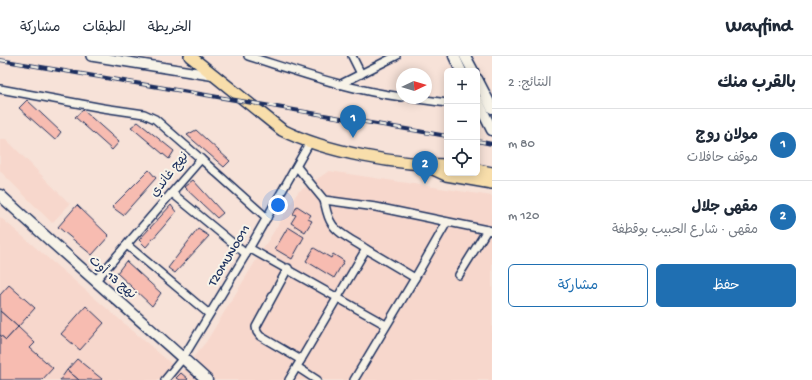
<!DOCTYPE html>
<html lang="ar">
<head>
<meta charset="utf-8">
<style>
  :root { --surface:#fff; --page:#f6f6f7; --text:#1f2937; --muted:#747a83; --line:#e0e1e3; --accent:#1f6fb2 }
  body { margin:0; font-family:"Gochi Hand","Playpen Sans Arabic",sans-serif; background:var(--page); color:var(--text); direction:rtl }
  .controls { position:absolute; right:12px; top:12px; display:grid; overflow:hidden; border-radius:6px; box-shadow:0 2px 10px #0003 }
  .controls button { width:36px; height:36px; display:grid; place-items:center; padding:0; border:0; border-bottom:1px solid var(--line); background:var(--surface); color:var(--text); font:20px sans-serif }
  .compass { position:absolute; left:396px; top:12px; width:36px; height:36px; border-radius:50%; background:var(--surface); box-shadow:0 2px 10px #0003; rotate:86deg }
  .you { position:absolute; left:278px; top:149px; width:14px; height:14px; margin:-10px; border:3px solid #fff; border-radius:50%; background:#1a73e8; box-shadow:0 0 0 6px #1a73e833 }
  .badge { display:grid; place-items:center; width:26px; height:26px; border-radius:50%; background:var(--accent); color:#fff; font-size:13px; font-weight:700 }
  .pin { position:absolute; translate:-50% -33px; filter:drop-shadow(0 1px 2px #0008) }
  .pin::after { content:''; position:absolute; top:21px; width:14px; height:12px; background:inherit; clip-path:polygon(0 0,100% 0,50% 100%) }
  .list { margin:0; padding:0; list-style:none }
  h2 { display:flex; justify-content:space-between; align-items:center; height:52px; margin:0; padding:0 16px; font-size:17px }
  h2 small { font-size:13px; font-weight:400; color:var(--muted) }
  .list li { display:grid; grid-template-columns:26px 1fr auto; gap:12px; align-items:center; box-sizing:border-box; height:72px; padding:0 16px; border-top:1px solid var(--line) }
  .list b { display:block; font-size:15px; white-space:nowrap }
  .list p { margin:0; font-size:13px; white-space:nowrap; color:var(--muted) }
  .list em { font-size:13px; font-style:normal; color:var(--muted) }
  .actions { display:flex; gap:8px; padding:12px 16px }
  .actions a { flex:1; padding:9px 0; border:1px solid var(--accent); border-radius:6px; text-align:center; font-size:14px; color:var(--accent) }
  .actions .main { background:var(--accent); color:#fff }
  .icon { flex:none; width:22px; height:22px; fill:none; stroke:currentColor; stroke-width:2; stroke-linecap:round; stroke-linejoin:round }
  .map { position:relative; flex:none; width:492px; height:324px; overflow:hidden; direction:ltr }
  header { display:flex; align-items:center; gap:24px; box-sizing:border-box; height:56px; padding:0 20px; background:var(--surface); border-bottom:1px solid var(--line) }
  header strong { font-size:19px }
  nav { display:flex; gap:22px; margin-inline-start:auto; font-size:14px }
  main { display:flex }
  aside { flex:1; background:var(--surface) }
  .map>svg:first-child { display:block }
</style>
</head>
<body>
<header>
<strong>Wayfind</strong>
<nav><a>الخريطة</a><a>الطبقات</a><a>مشاركة</a></nav>
</header>
<main>
<aside>
<h2>بالقرب منك<small>النتائج: 2</small></h2>
<ul class="list">
<li><span class="badge">1</span><div><b>مولان روج</b><p>موقف حافلات</p></div><em>80 m</em></li>
<li><span class="badge">2</span><div><b>مقهى جلال</b><p>مقهى · شارع الحبيب بوقطفة</p></div><em>120 m</em></li>
</ul>
<div class="actions"><a class="main">حفظ</a><a>مشاركة</a></div>
</aside>
<div class="map">
<svg width="492" height="324" viewBox="0 0 492 324">
  <rect width="100%" height="100%" fill="#f7e2d8"/>
  <filter id="ink" filterUnits="userSpaceOnUse"><feTurbulence type="fractalNoise" baseFrequency=".025" numOctaves="2"/><feDisplacementMap in="SourceGraphic" scale="8" xChannelSelector="R" yChannelSelector="G"/><feConvolveMatrix kernelMatrix="1 2 1 2 8 2 1 2 1" color-interpolation-filters="sRGB"/></filter>
  <g filter="url(#ink)">
    <g fill="#f7d7cc">
      <polygon points="0,83 6,83 70,148 52,167 0,115"/>
      <polygon points="329,115 492,140 492,324 0,324 0,161 181,316 206,286 298,136"/>
    </g>
    <g fill="#f7bcb1" stroke="#1b2f5e">
      <polygon points="27,44 61,76 55,84 19,52"/>
      <polygon points="83,54 119,86 112,94 75,61"/>
      <polygon points="138,66 174,95 169,103 131,71"/>
      <polygon points="196,74 230,105 224,111 187,79"/>
      <polygon points="149,114 156,122 123,159 112,151"/>
      <polygon points="193,124 223,157 217,162 184,131"/>
      <polygon points="77,149 109,180 92,199 58,171"/>
      <polygon points="171,149 176,156 146,191 139,184"/>
      <polygon points="297,150 311,159 308,163 312,165 305,176 291,167 296,159 293,158"/>
      <polygon points="288,171 304,181 292,203 275,193"/>
      <polygon points="198,173 209,180 175,217 168,212"/>
      <polygon points="314,192 331,202 333,198 344,205 334,222 306,205"/>
      <polygon points="126,205 161,237 152,250 117,217"/>
      <polygon points="9,229 35,252 18,271 0,255 0,239"/>
      <polygon points="86,250 104,267 80,294 61,278"/>
      <polygon points="0,255 18,271 6,284 0,279"/>
      <polygon points="18,271 35,287 30,292 53,312 42,324 0,324 0,279 6,284"/>
      <polygon points="77,303 102,323 101,324 79,324 67,314"/>
      <polygon points="67,314 79,324 60,324"/>
      <polygon points="181,317 188,323 187,324 179,324 176,322"/>
    </g>
    <g fill="none" stroke-linecap="round" stroke-linejoin="round">
      <defs>
        <g id="minor">
          <path d="M 248,0 C 299,16 349,34 402,41"/>
          <polyline points="352,0 361,18"/>
          <polyline points="339,29 396,0"/>
          <polyline points="0,33 103,52 144,58 155,63 201,103 96,224"/>
          <polyline points="411,42 447,47"/>
          <polyline points="201,103 267,162"/>
          <polyline points="297,111 324,144 376,151 492,175"/>
          <polyline points="172,137 246,198"/>
          <path d="M 324,144 C 326,152 327,161 332,168 C 338,178 356,186 366,193"/>
          <polyline points="127,189 209,258"/>
          <polyline points="249,192 386,269"/>
          <polyline points="288,212 256,271 257,276 260,280 301,304"/>
          <polyline points="459,219 487,174"/>
          <polyline points="297,311 317,324"/>
          <polyline points="165,324 183,302 246,198 310,86"/>
          <polyline points="289,324 366,193 415,222"/>
          <polyline points="354,324 415,222 447,166"/>
        </g>
        <polyline id="tertiary" points="91,0 216,20"/>
        <g id="secondary">
          <polyline points="454,0 461,15"/>
          <polyline points="465,0 473,15"/>
          <polyline points="477,23 492,52"/>
          <polyline points="477,44 492,74"/>
          <path d="M 0,139 C 68,202 139,262 207,324"/>
        </g>
        <g id="primary">
          <path d="M 190,0 L 282,74 C 325,96 399,109 447,109"/>
          <polyline points="429,111 446,119 492,127"/>
          <polyline points="477,114 492,117"/>
        </g>
      </defs>
      <use href="#minor" stroke="#1b2f5e" stroke-width="10"/>
      <use href="#tertiary" stroke="#1b2f5e" stroke-width="12"/>
      <use href="#secondary" stroke="#1b2f5e" stroke-width="13"/>
      <use href="#primary" stroke="#1b2f5e" stroke-width="14"/>
      <use href="#minor" stroke="#f7f3e8" stroke-width="7"/>
      <use href="#tertiary" stroke="#f7f3e8" stroke-width="9"/>
      <use href="#secondary" stroke="#f7f3e8" stroke-width="10"/>
      <use href="#primary" stroke="#f8deab" stroke-width="11"/>
      <defs>
        <g id="rail">
          <polyline points="0,4 447,80"/>
          <polyline points="477,85 492,88"/>
        </g>
      </defs>
      <use href="#rail" stroke="#1b2f5e" stroke-width="4"/>
      <use href="#rail" stroke="#f7f3e8" stroke-width="2.5" stroke-dasharray="8" stroke-linecap="butt"/>
    </g>
  </g>
  <g text-anchor="middle" dominant-baseline="central" stroke-width="4" stroke-linejoin="round" paint-order="stroke">
    <g font-size="13" fill="#1b2f5e" stroke="#f7f3e8">
      <text transform="translate(170 119) rotate(-52)">نهج غاندي</text>
      <text transform="translate(230 200) rotate(-59)">T20MUN0011</text>
      <text transform="translate(112 222) rotate(41)">نهج 13 أوت</text>
    </g>
  </g>
</svg>
<div class="controls">
<button>+</button>
<button>−</button>
<button><svg class="icon" aria-label="locate" viewBox="0 0 24 24"><circle cx="12" cy="12" r="6"/><path d="M12 2v4M12 18v4M2 12h4M18 12h4"/></svg></button>
</div>
<svg class="compass" viewBox="-18 -18 36 36"><path d="M0-13l5 13h-10z" fill="#e53935"/><path d="M0 13l5-13h-10z" fill="#747a83"/></svg>
<div class="you"></div>
<div class="pin badge" style="left:353px;top:82px">1</div>
<div class="pin badge" style="left:425px;top:128px">2</div>
</div>
</main>
</body>
</html>
